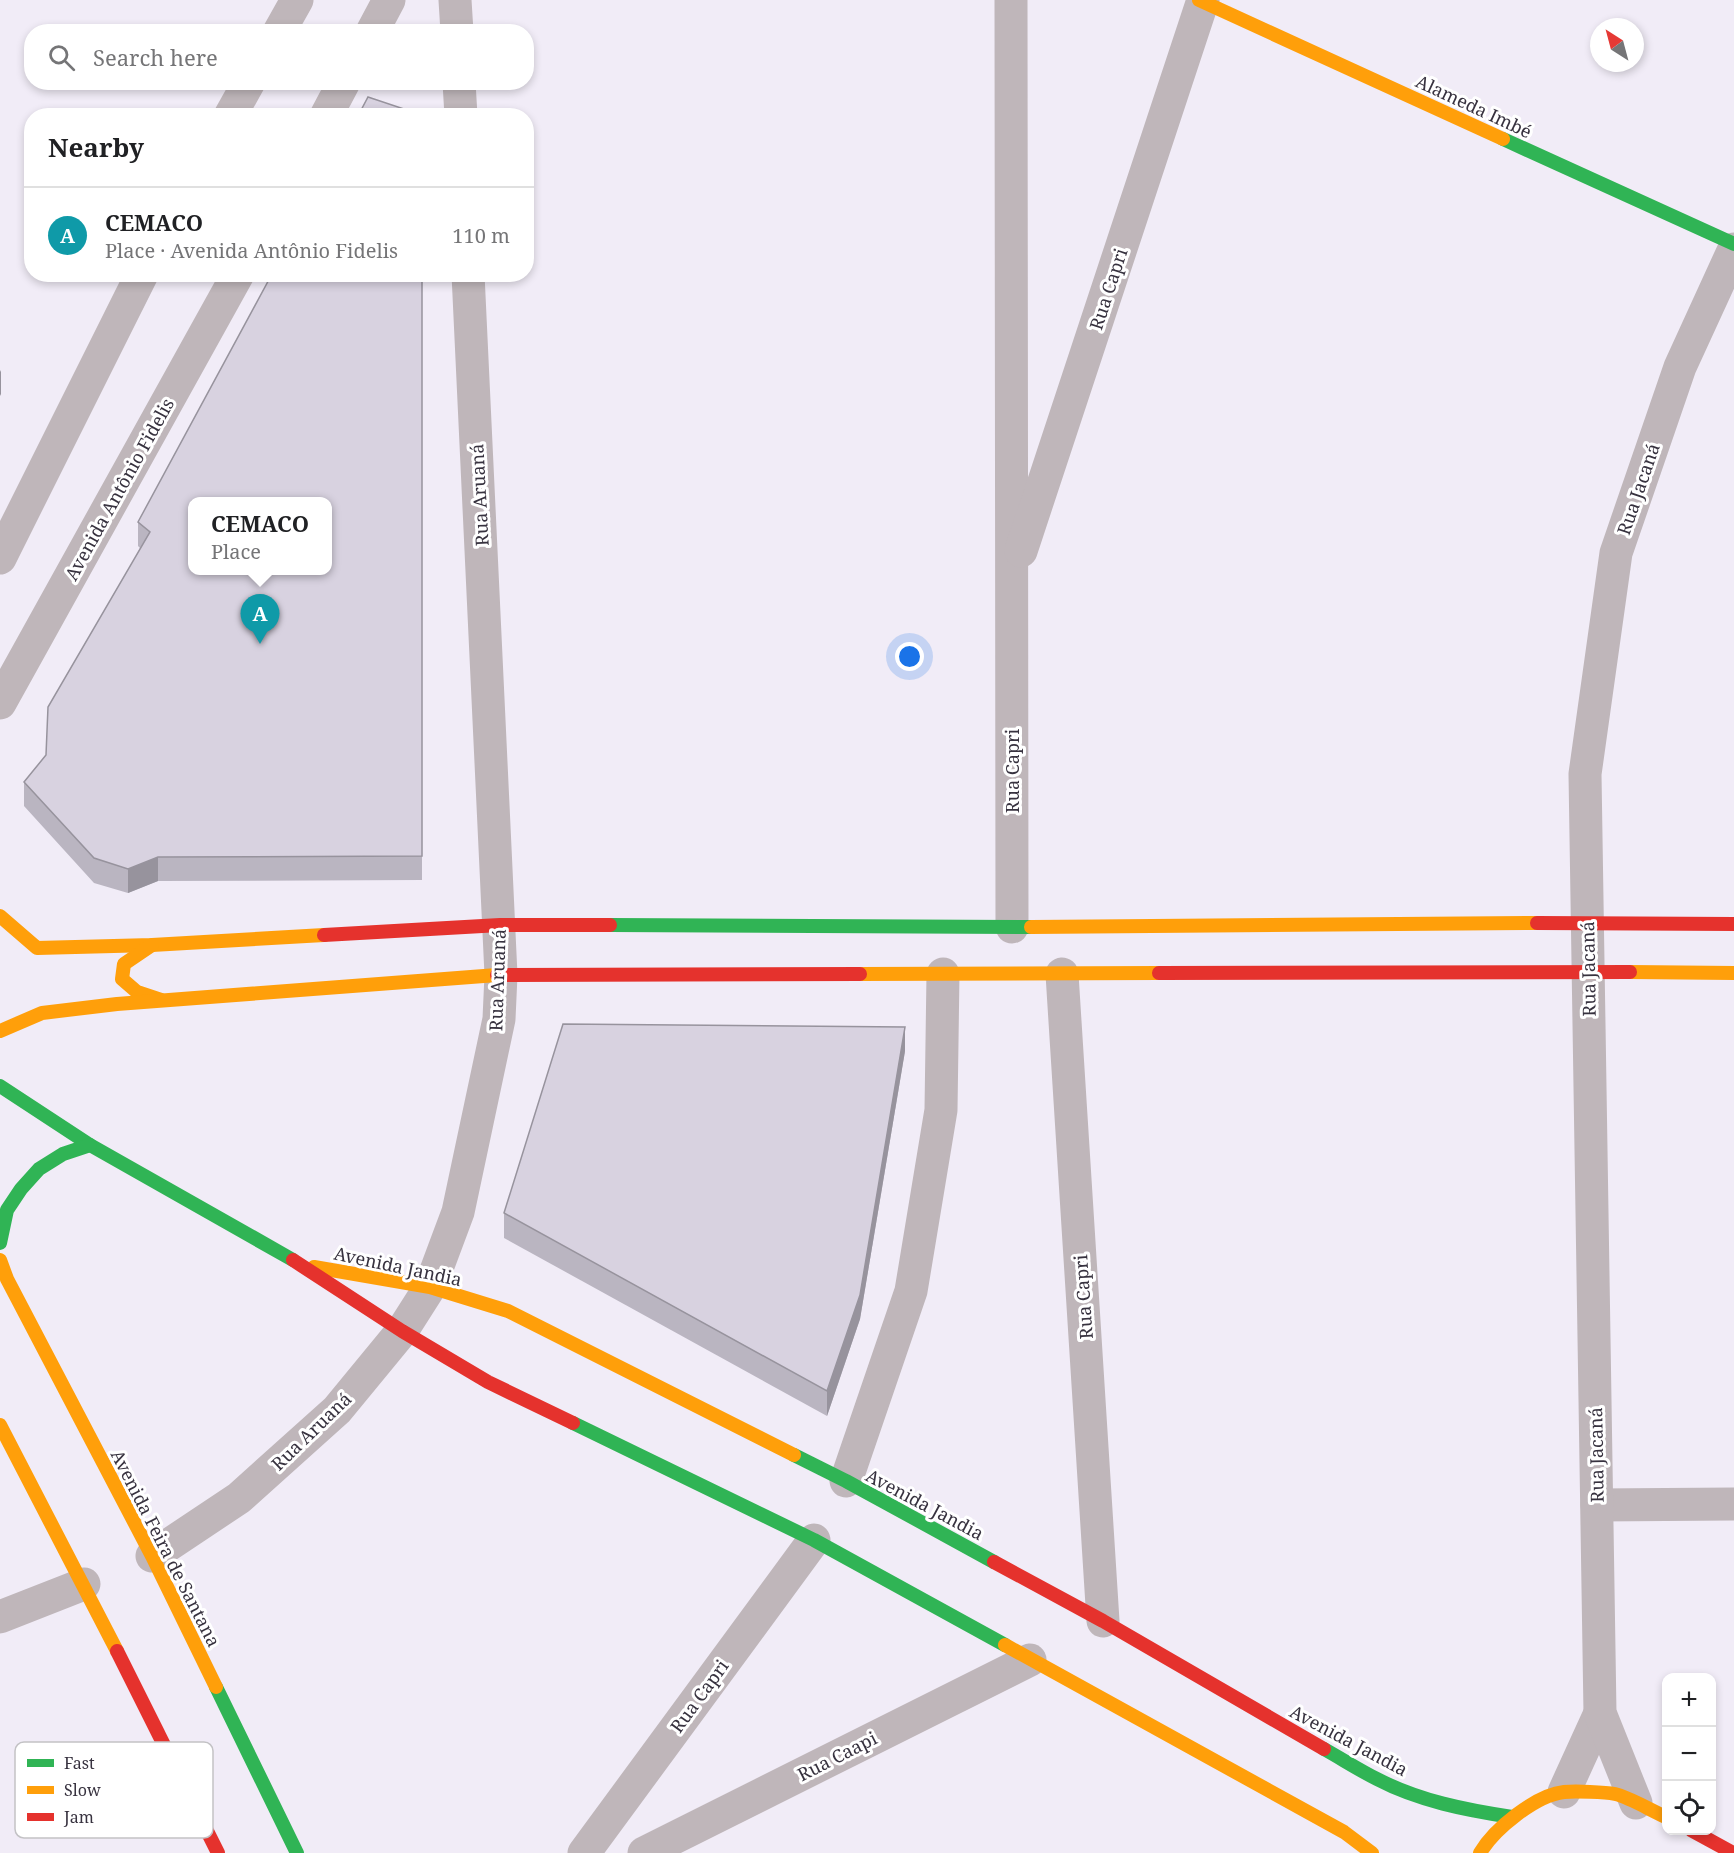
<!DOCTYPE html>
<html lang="en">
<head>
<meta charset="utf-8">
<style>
  :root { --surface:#fff; --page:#f6f6f6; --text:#202124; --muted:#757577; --line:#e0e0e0; --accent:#111827 }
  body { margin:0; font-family:"Noto Serif",serif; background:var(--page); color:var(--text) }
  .controls { position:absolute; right:18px; bottom:18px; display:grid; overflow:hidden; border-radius:12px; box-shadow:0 3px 9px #0003 }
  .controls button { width:54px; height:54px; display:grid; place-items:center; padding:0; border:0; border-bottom:2px solid var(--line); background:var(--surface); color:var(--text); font:30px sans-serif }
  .compass { position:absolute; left:1590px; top:18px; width:54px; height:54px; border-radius:50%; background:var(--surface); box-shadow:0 3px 9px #0003; rotate:324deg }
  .you { position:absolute; left:910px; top:657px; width:21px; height:21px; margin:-15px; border:4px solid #fff; border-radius:50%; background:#1a73e8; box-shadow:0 0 0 9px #1a73e833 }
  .badge { display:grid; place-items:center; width:39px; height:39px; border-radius:50%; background:var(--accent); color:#fff; font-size:20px; font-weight:700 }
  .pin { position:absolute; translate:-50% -50px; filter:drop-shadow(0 2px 3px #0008) }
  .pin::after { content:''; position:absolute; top:32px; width:21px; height:18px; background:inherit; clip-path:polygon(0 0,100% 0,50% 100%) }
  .popup { position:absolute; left:188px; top:497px; width:144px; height:78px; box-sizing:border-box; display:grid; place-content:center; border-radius:12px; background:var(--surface); filter:drop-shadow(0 2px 4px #0005); font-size:20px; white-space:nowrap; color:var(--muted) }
  .popup b { font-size:22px; color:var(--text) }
  .popup::after { content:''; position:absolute; left:50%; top:100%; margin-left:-12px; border:12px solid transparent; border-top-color:var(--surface) }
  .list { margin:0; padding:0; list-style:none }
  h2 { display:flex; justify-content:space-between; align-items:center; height:78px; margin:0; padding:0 24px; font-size:26px }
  h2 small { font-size:20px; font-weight:400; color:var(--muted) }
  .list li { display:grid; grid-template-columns:39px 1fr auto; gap:18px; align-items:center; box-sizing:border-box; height:96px; padding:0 24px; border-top:2px solid var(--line) }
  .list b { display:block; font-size:22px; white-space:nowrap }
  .list p { margin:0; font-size:20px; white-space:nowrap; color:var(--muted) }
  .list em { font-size:20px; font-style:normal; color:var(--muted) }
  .icon { flex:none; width:33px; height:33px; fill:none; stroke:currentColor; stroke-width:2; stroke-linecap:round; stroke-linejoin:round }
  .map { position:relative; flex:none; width:1734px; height:1853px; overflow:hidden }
  .search { position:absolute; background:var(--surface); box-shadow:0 3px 9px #0003; left:24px; top:24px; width:510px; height:66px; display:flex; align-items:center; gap:15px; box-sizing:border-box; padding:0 21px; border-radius:24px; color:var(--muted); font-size:22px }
  .panel { position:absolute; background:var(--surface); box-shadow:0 3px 9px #0003; left:24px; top:108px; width:510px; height:174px; border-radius:24px }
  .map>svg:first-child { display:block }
</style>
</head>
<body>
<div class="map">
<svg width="1734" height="1853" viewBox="0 0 1734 1853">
  <rect width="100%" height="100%" fill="#f1ecf7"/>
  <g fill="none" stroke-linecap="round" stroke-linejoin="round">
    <g stroke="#bfb6ba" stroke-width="33">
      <polyline points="455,0 457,32"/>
      <polyline points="1011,0 1012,927"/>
      <polyline points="279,32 297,0"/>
      <polyline points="372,32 389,0"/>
      <polyline points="459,82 461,116"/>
      <polyline points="230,116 249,82"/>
      <polyline points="326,116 344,82"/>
      <polyline points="1021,551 1203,0"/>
      <polyline points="0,558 142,274"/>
      <polyline points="0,703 238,274"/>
      <polyline points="1062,974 1103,1621"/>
      <polyline points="846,1481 911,1291 941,1110 943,974"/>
      <polyline points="1597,1505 1734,1504"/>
      <polyline points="152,1556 239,1498 337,1410 402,1331 430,1287 458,1212 499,1019 501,975 468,274"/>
      <polyline points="0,1617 84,1584"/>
      <polyline points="1564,1792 1600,1713"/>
      <polyline points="1636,1803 1600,1713 1585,774 1616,553 1680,367 1734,249"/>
      <polyline points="584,1853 814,1540"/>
      <polyline points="644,1853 1030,1660"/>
    </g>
    <g stroke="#30b455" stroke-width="14">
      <polyline points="1503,139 1734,244"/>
      <polyline points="610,925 1031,927"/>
      <polyline points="0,1086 90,1145 293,1260"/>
      <polyline points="0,1243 7,1210 21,1189 39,1169 63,1154 90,1145"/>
      <polyline points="573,1423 814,1540 1005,1645"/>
      <polyline points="794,1455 846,1481 994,1562"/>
      <polyline points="216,1687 297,1853"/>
      <path d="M 1324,1749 C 1342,1759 1359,1770 1377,1779 C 1419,1801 1466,1810 1512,1817"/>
    </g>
    <g stroke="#ff9f0a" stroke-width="14">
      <polyline points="1199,0 1503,139"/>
      <polyline points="0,916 37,948 152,945 324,935"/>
      <polyline points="1031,927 1537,923"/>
      <polyline points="152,945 124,964 122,979 137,992 161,1000"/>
      <polyline points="1630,972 1734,973"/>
      <polyline points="860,974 1159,973"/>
      <polyline points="0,1031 42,1013 117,1004 497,975"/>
      <polyline points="0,1260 7,1279 152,1556 216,1687"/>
      <polyline points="314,1267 430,1287 508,1311 794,1455"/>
      <polyline points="0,1425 117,1651"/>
      <polyline points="1005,1645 1344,1832 1372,1853"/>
      <path d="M 1480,1853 C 1494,1829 1536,1795 1564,1792 C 1575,1791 1605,1792 1615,1794 C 1629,1797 1652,1811 1666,1817"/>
    </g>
    <g stroke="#e5322d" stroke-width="14">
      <polyline points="1537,923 1734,924"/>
      <polyline points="324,935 500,925 610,925"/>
      <polyline points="1159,973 1630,972"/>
      <polyline points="497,975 860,974"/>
      <polyline points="293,1260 402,1331 488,1382 573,1423"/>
      <polyline points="994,1562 1103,1621 1324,1749"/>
      <polyline points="117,1651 218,1853"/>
      <polyline points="1691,1830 1733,1853"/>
    </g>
  </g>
  <g fill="#bab5c1">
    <polygon points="422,274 422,880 158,881 128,893 94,883 24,806 24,782 46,755 140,548 138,546 138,522"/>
    <polygon points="905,1051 860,1319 827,1416 504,1238 504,1213"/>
  </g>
  <g fill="#97939d">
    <polygon points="1,370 1,394 0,396 0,372"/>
    <polygon points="158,857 158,881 128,893 128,869"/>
    <polygon points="905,1027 905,1051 860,1319 827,1416 827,1391"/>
  </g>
  <g fill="#d8d2e0" stroke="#97939d" stroke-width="1.5" fill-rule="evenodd">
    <polygon points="368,97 422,115 422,116 358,116"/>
    <path d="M 272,274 L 422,274 L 422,856 L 158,857 L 128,869 L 94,858 L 24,782 L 46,755 L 48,707 L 150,532 L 138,522 ZM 192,501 L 327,501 L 327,570 L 192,570 Z"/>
    <polygon points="563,1024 905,1027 860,1295 827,1391 504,1213"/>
  </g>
  <g text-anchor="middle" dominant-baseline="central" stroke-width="6" stroke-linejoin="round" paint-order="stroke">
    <g font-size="18" fill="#37323f" stroke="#fff">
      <text transform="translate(1474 106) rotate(25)">Alameda Imbé</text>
      <text transform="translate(1108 289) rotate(-72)">Rua Capri</text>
      <text transform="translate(119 489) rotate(-61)">Avenida Antônio Fidelis</text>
      <text transform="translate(1638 489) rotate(-71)">Rua Jacaná</text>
      <text transform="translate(479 495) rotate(-93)">Rua Aruaná</text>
      <text transform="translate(1012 771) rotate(-90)">Rua Capri</text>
      <text transform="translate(1588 969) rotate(-91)">Rua Jacaná</text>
      <text transform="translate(497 980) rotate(-88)">Rua Aruaná</text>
      <text transform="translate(398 1266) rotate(12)">Avenida Jandia</text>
      <text transform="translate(1083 1297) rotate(-94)">Rua Capri</text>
      <text transform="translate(311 1431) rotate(-44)">Rua Aruaná</text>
      <text transform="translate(1596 1455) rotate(-91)">Rua Jacaná</text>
      <text transform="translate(925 1504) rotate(28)">Avenida Jandia</text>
      <text transform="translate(166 1548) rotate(63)">Avenida Feira de Santana</text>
      <text transform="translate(699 1696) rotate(-54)">Rua Capri</text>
      <text transform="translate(1349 1740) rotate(28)">Avenida Jandia</text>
      <text transform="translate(837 1756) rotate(-27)">Rua Caapi</text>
    </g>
  </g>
  <rect x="15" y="1742" width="198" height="96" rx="9" fill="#fff" stroke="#c3c2c5" stroke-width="1.5"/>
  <rect x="27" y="1759" width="27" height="8" fill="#30b455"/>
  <rect x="27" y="1786" width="27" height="8" fill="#ff9f0a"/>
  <rect x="27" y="1813" width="27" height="8" fill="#e5322d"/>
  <g font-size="16" fill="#37323f">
    <text x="64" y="1769">Fast</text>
    <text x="64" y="1796">Slow</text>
    <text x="64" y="1823">Jam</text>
  </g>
</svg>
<div class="controls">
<button>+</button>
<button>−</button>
<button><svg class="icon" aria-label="locate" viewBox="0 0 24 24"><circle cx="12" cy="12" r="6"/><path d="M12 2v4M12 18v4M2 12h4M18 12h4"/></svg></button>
</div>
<svg class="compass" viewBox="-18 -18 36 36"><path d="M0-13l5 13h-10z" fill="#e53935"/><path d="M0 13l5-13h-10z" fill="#757577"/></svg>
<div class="you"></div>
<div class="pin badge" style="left:260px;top:644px;background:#0f9aa8">A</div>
<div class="popup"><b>CEMACO</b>Place</div>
<div class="search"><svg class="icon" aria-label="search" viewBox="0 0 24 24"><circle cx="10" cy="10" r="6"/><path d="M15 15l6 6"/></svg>Search here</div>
<section class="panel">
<h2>Nearby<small></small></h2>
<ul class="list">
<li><span class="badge" style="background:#0f9aa8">A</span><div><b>CEMACO</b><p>Place · Avenida Antônio Fidelis</p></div><em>110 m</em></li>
</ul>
</section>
</div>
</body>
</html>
